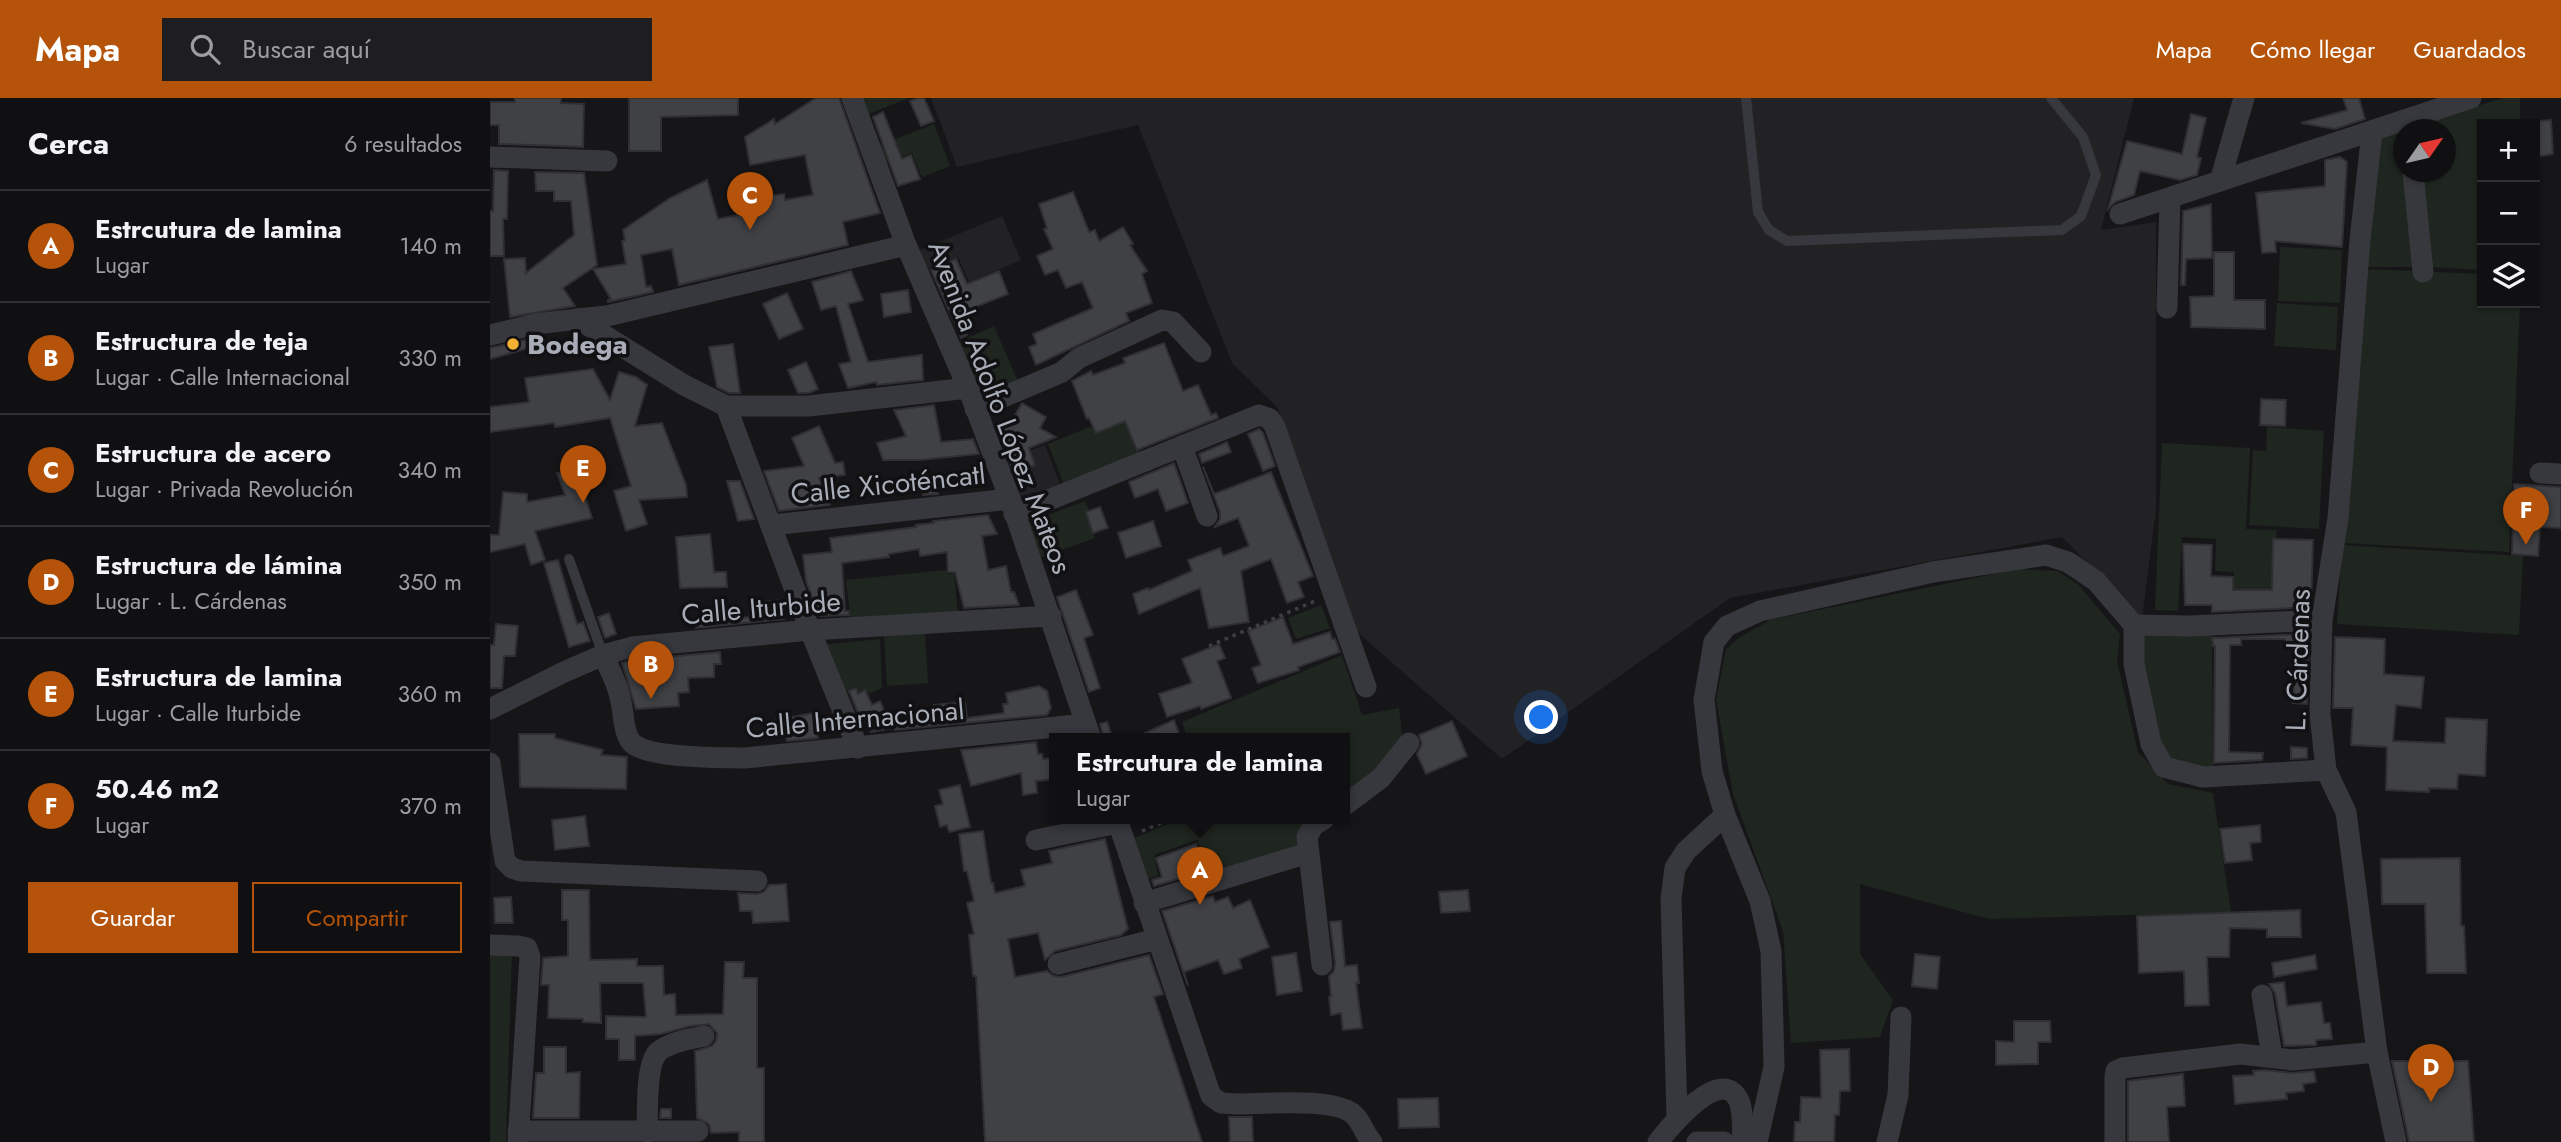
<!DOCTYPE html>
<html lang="es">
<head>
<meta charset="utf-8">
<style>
  :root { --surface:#101012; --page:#1e1e20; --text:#f1f3f6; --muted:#9c9d9f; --line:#303032; --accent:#b45309 }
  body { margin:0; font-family:Jost,sans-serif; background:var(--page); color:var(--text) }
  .controls { position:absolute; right:21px; top:21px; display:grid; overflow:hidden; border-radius:0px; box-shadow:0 2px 5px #0004 }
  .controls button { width:63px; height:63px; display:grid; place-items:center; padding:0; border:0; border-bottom:2px solid var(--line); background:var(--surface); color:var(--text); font:35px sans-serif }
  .compass { position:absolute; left:1903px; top:21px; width:63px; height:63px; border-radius:50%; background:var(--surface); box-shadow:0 2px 5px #0004; rotate:56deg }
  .you { position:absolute; left:1052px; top:620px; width:24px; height:24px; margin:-18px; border:5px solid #fff; border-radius:50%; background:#1a73e8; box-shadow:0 0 0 10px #1a73e833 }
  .badge { display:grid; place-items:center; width:46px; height:46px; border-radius:50%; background:var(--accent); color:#fff; font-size:23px; font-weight:700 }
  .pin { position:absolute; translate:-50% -58px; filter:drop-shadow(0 2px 4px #0008) }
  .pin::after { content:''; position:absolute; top:37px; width:24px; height:21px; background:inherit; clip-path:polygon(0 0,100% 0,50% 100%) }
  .popup { position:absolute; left:559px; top:635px; width:301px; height:91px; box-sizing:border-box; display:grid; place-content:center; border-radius:0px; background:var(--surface); filter:drop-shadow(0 2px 5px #0005); font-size:23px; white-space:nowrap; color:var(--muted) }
  .popup b { font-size:26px; color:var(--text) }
  .popup::after { content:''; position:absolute; left:50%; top:100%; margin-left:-14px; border:14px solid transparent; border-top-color:var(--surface) }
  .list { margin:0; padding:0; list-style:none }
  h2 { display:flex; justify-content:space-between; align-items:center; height:91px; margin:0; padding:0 28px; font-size:30px }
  h2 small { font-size:23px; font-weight:400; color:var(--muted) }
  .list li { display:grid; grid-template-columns:46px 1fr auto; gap:21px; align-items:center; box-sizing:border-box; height:112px; padding:0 28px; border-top:2px solid var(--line) }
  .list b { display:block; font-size:26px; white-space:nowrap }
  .list p { margin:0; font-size:23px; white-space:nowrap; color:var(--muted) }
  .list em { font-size:23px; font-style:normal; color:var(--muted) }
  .actions { display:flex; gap:14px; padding:21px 28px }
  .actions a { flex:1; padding:16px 0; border:2px solid var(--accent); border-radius:0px; text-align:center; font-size:24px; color:var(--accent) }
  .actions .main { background:var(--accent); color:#fff }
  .icon { flex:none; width:38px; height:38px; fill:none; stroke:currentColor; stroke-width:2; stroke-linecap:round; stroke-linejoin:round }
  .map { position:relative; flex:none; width:2071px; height:1044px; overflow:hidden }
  header { display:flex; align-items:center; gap:42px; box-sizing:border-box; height:98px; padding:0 35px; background:var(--accent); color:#fff }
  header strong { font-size:33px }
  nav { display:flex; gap:38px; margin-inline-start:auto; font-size:24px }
  .search { width:490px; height:63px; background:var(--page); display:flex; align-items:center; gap:18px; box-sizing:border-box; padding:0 24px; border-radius:0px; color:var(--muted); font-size:26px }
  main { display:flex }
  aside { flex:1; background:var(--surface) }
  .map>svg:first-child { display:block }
</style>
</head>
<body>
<header>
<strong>Mapa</strong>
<div class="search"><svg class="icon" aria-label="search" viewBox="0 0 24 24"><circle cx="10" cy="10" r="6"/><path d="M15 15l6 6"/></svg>Buscar aquí</div>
<nav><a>Mapa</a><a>Cómo llegar</a><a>Guardados</a></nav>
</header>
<main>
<aside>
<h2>Cerca<small>6 resultados</small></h2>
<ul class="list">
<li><span class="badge">A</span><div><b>Estrcutura de lamina</b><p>Lugar</p></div><em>140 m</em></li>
<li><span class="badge">B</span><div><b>Estructura de teja</b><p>Lugar · Calle Internacional</p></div><em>330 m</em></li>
<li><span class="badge">C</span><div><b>Estructura de acero</b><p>Lugar · Privada Revolución</p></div><em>340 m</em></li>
<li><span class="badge">D</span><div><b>Estructura de lámina</b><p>Lugar · L. Cárdenas</p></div><em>350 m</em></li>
<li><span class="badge">E</span><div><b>Estructura de lamina</b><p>Lugar · Calle Iturbide</p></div><em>360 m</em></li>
<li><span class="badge">F</span><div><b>50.46 m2</b><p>Lugar</p></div><em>370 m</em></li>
</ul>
<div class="actions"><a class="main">Guardar</a><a>Compartir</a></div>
</aside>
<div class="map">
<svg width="2071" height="1044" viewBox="0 0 2071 1044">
  <rect width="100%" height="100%" fill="#161618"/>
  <g fill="#222225">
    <polygon points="441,0 1644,0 1611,132 1666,124 1666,411 1652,520 1572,439 1240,500 1012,661 867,534 787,309 742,265 648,27 467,69"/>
    <polygon points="512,118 531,162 479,184 468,159 433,174 425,154"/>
    <polygon points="555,347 571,389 526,406 510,363"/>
  </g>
  <g fill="#1e261f">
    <polygon points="369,0 419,0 376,17"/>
    <polygon points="2013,0 2030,0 2030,26 1992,26 1992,172 1939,169 1928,74 1955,74 1955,32 1923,31 1922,28"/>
    <polygon points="444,26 460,68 432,79 422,55 395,65 388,48"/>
    <polygon points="1911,32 1913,74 1927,169 1871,169 1884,40"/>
    <polygon points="1790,149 1852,152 1850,205 1788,203"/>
    <polygon points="1872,171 1992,176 1992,205 2030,205 2019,454 1852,445"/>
    <polygon points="1787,205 1848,209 1846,252 1784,248"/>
    <polygon points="504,228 530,288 488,306 462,247"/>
    <polygon points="638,322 652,358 575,389 558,346 602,328 606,335"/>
    <polygon points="1777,329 1834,333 1829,431 1759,427 1763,352 1776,353"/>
    <polygon points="1672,345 1760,350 1756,431 1787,432 1785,492 1743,492 1744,474 1725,473 1726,441 1692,439 1688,513 1665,512"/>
    <polygon points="595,403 599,413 596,415 605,440 544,462 532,427"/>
    <polygon points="1852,447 2033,458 2029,537 1847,526"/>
    <polygon points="1528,471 1567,473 1589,487 1630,536 1627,563 1648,654 1678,686 1723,695 1741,814 1499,821 1370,786 1370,856 1403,902 1390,939 1301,945 1293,833 1243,696 1226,602 1236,551 1250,539 1280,522"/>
    <polygon points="456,472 457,476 464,475 468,516 361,527 356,482"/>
    <polygon points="831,507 840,530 806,541 798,520"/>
    <polygon points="1722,532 1723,670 1676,665 1664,643 1650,533"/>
    <polygon points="435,534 438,585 397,588 394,537"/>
    <polygon points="390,541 392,590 378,596 375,592 368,595 366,590 352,596 329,547"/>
    <polygon points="852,557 872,617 909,610 913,645 855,702 855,641 698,641 692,624"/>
    <polygon points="689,721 824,721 813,753 719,776 707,742 664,757 668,778 651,782 640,742"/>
    <polygon points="0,854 22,854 16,1044 0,1044"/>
  </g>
  <g fill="#404145" stroke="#303034" stroke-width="2">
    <polygon points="25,0 71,0 71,5 94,6 93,49 9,46 9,27 0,27 0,4 25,4"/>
    <polygon points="139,0 248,0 248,17 171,19 171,53 139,53"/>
    <polygon points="326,0 349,0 390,115 353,124 358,147 189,187 182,151 151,157 156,189 161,188 163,194 118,204 118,202 121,201 103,171 136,166 132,143 135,142 133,132 180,100 217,82 228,121 273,112 271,99 294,96 295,102 323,97 315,57 260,67 255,39 284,21 285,26"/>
    <polygon points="428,0 434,0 444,23 431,28 420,3"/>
    <polygon points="1853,0 1869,0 1875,21 1845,31 1811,25 1857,12"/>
    <polygon points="393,14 412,61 421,57 430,81 408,88 383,19"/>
    <polygon points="1701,16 1716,20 1707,59 1711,60 1707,77 1690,82 1650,73 1644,97 1625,104 1618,111 1637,43 1692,56"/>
    <polygon points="2061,22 2063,56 2045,59 2045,23"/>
    <polygon points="1850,59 1857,64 1852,149 1785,143 1786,154 1772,155 1766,95 1835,88 1835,62"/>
    <polygon points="4,72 18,73 17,121 13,121 14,158 0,158 0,113 3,113"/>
    <polygon points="45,74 94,75 107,167 73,190 85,208 20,219 14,161 35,160 36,175 84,137 81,103 64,103 64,93 46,93"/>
    <polygon points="583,94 599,134 605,132 609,143 633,129 643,146 640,147 657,173 652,176 662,205 636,215 639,223 546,267 539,249 547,246 543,236 603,210 592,184 576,190 568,172 555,177 547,158 563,151 554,131 557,130 549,106"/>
    <polygon points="1721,106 1722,160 1696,161 1695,187 1691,187 1693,113"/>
    <polygon points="1724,154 1744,154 1744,202 1775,202 1775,231 1701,229 1700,199 1724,198"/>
    <polygon points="466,161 477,186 509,173 518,196 468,216 477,237 471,240 441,172"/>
    <polygon points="361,173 373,202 358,206 378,264 432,257 433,282 387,287 386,284 358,290 349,266 361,264 346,208 331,212 322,184"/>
    <polygon points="418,192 421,214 394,219 391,196"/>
    <polygon points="297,195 313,231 289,241 273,206"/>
    <polygon points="44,240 46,248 0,261 0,250"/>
    <polygon points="674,245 693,293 708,287 721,317 726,315 728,320 647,352 635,323 606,335 599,320 597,321 582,283 601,273 603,277 635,265 633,260"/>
    <polygon points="243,246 250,295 239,295 227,289 219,249"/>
    <polygon points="316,264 328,291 319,295 308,295 298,272"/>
    <polygon points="103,271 120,302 129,274 146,279 157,287 145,328 172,325 196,387 197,399 149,402 157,426 136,433 124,393 141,388 120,320 65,329 64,325 0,334 0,309 39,304 35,280"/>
    <polygon points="1771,301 1796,302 1795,328 1770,327"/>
    <polygon points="532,305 556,319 550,330 566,339 539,350 545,367 524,374 506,326 524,319"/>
    <polygon points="444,307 451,344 483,341 489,356 429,362 393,362 387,345 416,338 404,312"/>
    <polygon points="329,328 345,365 353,364 355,377 329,380 340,407 289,413 274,373 314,368 302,340"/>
    <polygon points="769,331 773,335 785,368 773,373 758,336"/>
    <polygon points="737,344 741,354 712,365 709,356"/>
    <polygon points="684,365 698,405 676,413 668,391 645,400 639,384"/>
    <polygon points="713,369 724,396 781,374 823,478 808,484 814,499 797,505 781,461 751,473 759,524 719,530 710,490 649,516 643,496 658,490 659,492 702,473 698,462 730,450 733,458 759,448 748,420 725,429 730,421 730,414"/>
    <polygon points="87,374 102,420 45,433 55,462 41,467 35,446 0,454 0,437 9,437 13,394 37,396 37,404 75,397 67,375"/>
    <polygon points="441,378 448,396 433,397 427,381"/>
    <polygon points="237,383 250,383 264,421 248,423"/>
    <polygon points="2024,386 2071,389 2071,430 2050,429 2048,458 2022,456"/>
    <polygon points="610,409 618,430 603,435 596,414"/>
    <polygon points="498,417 507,436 492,438 498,472 516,468 521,494 524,494 529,507 474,510 465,474 458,474 457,454 430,458 429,451 399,456 399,459 352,465 355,513 359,513 359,517 329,518 316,483 313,457 342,454 340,440 426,429 426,427 444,425 443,423"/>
    <polygon points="663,423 671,448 636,460 628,435"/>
    <polygon points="220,436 224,474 236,474 237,489 190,490 186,439"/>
    <polygon points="1783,441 1823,442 1821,509 1722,514 1722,507 1695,507 1693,446 1722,447 1721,478 1743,479 1743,492 1782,492"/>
    <polygon points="68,462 87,526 93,524 100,543 79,549 54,465"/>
    <polygon points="586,492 603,537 594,540 610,590 599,594 567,499"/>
    <polygon points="292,502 294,521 206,530 205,524 260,519 259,505"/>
    <polygon points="119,515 126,536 115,540 108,519"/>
    <polygon points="793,519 803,546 840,534 842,541 845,541 850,554 808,569 809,572 768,585 762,570 771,567 758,533"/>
    <polygon points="6,526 28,528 25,558 14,558 12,590 0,590 0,547 4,547"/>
    <polygon points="1819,536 1817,606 1803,605 1804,583 1814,584 1813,551 1795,548 1795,541 1751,541 1751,547 1740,547 1739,654 1773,655 1772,662 1724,665 1725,548 1723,548 1722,540"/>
    <polygon points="1845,539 1895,541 1894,576 1934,579 1931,610 1906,607 1903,643 1955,645 1956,620 1997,622 1995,678 1968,676 1967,691 1939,690 1939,694 1896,692 1897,649 1861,647 1863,610 1843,610"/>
    <polygon points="729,546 735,560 727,563 741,600 711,611 710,608 677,619 669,596 702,585 692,561"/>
    <polygon points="230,554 231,566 224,566 224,579 198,580 199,594 188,595 189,608 146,611 132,565 144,562"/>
    <polygon points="549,588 557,593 561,610 557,617 405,632 402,625 445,620 444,607 475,604 477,620 514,615 513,606 518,606 516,595"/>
    <polygon points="366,590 368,596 375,592 382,607 390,603 402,630 381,634 376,623 372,625 359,593"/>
    <polygon points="324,615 328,640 297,643 296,637 289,638 286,622"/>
    <polygon points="684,622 691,641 642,641 675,626"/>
    <polygon points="962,623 977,658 936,676 927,656 932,646 929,637"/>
    <polygon points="617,624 623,641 614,641 610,626"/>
    <polygon points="29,636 65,636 65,640 113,652 111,657 137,659 136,691 30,689"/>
    <polygon points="546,644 548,656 552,656 553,661 565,660 565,681 546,683 547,695 533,697 531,675 481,688 471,652"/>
    <polygon points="1801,649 1817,650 1817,660 1801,661"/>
    <polygon points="470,687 480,729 459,734 457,727 450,729 445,708 453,706 449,692"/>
    <polygon points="95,718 99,748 65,752 62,722"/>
    <polygon points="1770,727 1771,744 1760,745 1762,762 1735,765 1730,731"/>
    <polygon points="493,733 501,785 503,785 505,795 535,788 531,772 562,765 559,753 615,741 638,831 631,837 565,853 555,862 548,835 518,841 525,879 557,873 564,878 571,879 659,857 673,896 664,899 712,1044 495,1044 486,878 483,878 479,837 484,836 477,805 484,803 477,773 474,773 469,736"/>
    <polygon points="706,746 715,773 664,788 662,782 672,779 666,760"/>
    <polygon points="1970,760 1971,828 1974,828 1976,875 1937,875 1935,806 1892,806 1891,761"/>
    <polygon points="296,786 299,823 263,825 262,813 250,813 248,795 267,796 274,794 279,787"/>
    <polygon points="72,792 99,792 100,862 147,861 147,868 173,868 174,897 185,896 186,917 233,916 235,864 254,864 253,880 267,880 267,970 274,970 274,1044 249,1044 249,1034 221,1035 219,1026 207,1020 205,953 222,948 226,943 227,935 219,926 200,928 171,936 145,938 145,962 129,962 129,941 116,941 116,918 156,919 153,885 110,885 111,925 93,924 93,921 58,920 59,887 51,887 53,860 78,858 78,822 72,822"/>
    <polygon points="978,792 980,813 951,815 949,794"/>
    <polygon points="723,798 725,804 738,799 743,810 760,802 779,849 749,861 752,870 734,876 728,862 694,874 698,888 672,813"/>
    <polygon points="21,799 23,825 5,825 4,800"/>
    <polygon points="1810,812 1811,839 1777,839 1777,831 1740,830 1739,859 1717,859 1719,907 1695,908 1694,873 1649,875 1647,818"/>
    <polygon points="851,823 855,868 867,867 869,885 866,885 872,930 853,932 851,915 841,917 839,899 841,898 839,878 844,873 845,865 840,824"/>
    <polygon points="806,855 812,893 787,897 782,859"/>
    <polygon points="1425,856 1450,859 1447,891 1422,888"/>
    <polygon points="1825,857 1827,871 1784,879 1782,865"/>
    <polygon points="1794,884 1797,908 1831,904 1834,925 1840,925 1842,941 1826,942 1826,947 1794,948 1785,895 1779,886"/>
    <polygon points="1524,923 1560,923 1561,944 1548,944 1548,966 1506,967 1506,943 1524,944"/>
    <polygon points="54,949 76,949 76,975 90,974 89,1020 43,1020 46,975 54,975"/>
    <polygon points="1359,951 1360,993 1350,993 1349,1017 1345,1017 1344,1044 1304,1044 1305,1024 1310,1024 1311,999 1331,1000 1330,952"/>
    <polygon points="1902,963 1978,963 1984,1044 1919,1044"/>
    <polygon points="1775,972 1802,975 1824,973 1826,984 1813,986 1814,993 1796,995 1797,1001 1745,1006 1743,978 1764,977 1763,973"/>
    <polygon points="1693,976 1695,1008 1677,1009 1679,1044 1638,1044 1638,983"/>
    <polygon points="948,1000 949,1029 909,1030 908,1001"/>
    <polygon points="171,1011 181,1011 181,1020 170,1020"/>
    <polygon points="739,1019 762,1019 763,1044 740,1044"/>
  </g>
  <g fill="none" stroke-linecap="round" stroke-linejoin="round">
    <g stroke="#3d3f44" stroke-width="3.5" stroke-dasharray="3.5 5" stroke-linecap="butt">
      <polyline points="719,548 825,503"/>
      <polyline points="652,733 681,721"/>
    </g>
    <g stroke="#37383d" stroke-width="10">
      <polyline points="1256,0 1268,114 1279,132 1297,143 1572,132 1591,118 1606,77 1593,39 1561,0"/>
      <polyline points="79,461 113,557"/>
    </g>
    <g stroke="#37383d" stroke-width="21">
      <polyline points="362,0 416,147 478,290 520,401 601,641"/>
      <polyline points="1882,34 1870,142 1848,420 1832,522 1830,616 1836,672 1856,714 1887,954 1906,1044"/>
      <polyline points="0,59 117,63"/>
      <polyline points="1923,74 1933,174"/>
      <polyline points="1730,83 1754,0"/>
      <polyline points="1630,116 1981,0"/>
      <polyline points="1677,210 1680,101"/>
      <polyline points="88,221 117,218 416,147"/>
      <polyline points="0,237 46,226 88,221 194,287 236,308 319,308 478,290"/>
      <polyline points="236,308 320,532 368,650"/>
      <polyline points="485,311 572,274 589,260 672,222 683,224 711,254"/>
      <polyline points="692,348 717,418"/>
      <polyline points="2050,375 2071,376"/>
      <polyline points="524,416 769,317 780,321 785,329 876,589"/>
      <polyline points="282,427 520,401"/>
      <polyline points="1832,522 1700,528 1644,527 1644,566 1661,646 1674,669 1713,679 1836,672"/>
      <path d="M 113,557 C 126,584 131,594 134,624 C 135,630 137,640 142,645 C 158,660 232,660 255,660 L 596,626"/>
      <polyline points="0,611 74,574 113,557 142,549 320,532 561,518"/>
      <polyline points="0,665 15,763 22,770 31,773 267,783"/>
      <polyline points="855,707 891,680 919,645"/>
      <path d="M 627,721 L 721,998 L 731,1005 L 746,1006 C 773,1006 846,999 864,1017 C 872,1024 874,1036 882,1044"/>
      <polyline points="546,742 628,725"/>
      <polyline points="654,805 818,755"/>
      <polyline points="0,847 28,848 37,850 40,859 28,1044"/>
      <polyline points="568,866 667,841"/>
      <polyline points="832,867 817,739 823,728 834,721"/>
      <polyline points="1772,897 1782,958"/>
      <polyline points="1187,1019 1181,800 1185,770 1196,753 1235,717"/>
      <polyline points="28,1033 208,1033"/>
      <path d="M 157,1034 C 158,1016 155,967 168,954 C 179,944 200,941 214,938"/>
      <path d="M 1168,1044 C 1179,1030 1230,967 1248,1001 C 1254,1012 1252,1031 1253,1044"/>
      <polyline points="1207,1044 1234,1044"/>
      <polyline points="1267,1044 1284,969 1281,853 1270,803 1235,717 1222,673 1214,602 1224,544 1237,528 1270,513 1443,474 1556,457 1578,464 1606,483 1644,527"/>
      <polyline points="1397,1044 1408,997 1411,919"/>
      <polyline points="1625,1044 1625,978 1626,973 1633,970 1750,956 1803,962 1887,954"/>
    </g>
  </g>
  <circle fill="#f2b134" stroke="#111113" stroke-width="2.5" cx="23" cy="246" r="7"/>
  <g text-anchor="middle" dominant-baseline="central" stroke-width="7" stroke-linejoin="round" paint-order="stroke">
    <g font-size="28" font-weight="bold" fill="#a8adb8" stroke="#111113" text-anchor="start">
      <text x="37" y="246">Bodega</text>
    </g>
    <g font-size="28" fill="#a8adb8" stroke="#111113">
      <text transform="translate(510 309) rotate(69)">Avenida Adolfo López Mateos</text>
      <text transform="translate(398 386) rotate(-6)">Calle Xicoténcatl</text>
      <text transform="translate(271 510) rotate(-5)">Calle Iturbide</text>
      <text transform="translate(1808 562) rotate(-88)">L. Cárdenas</text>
      <text transform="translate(365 621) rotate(-5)">Calle Internacional</text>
    </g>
  </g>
</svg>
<div class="controls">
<button>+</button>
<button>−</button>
<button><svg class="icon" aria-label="layers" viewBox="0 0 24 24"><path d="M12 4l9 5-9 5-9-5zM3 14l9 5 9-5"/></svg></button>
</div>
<svg class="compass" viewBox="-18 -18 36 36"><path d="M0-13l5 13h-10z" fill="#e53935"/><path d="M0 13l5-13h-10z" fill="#9c9d9f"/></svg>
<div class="you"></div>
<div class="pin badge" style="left:710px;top:807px">A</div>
<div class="popup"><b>Estrcutura de lamina</b>Lugar</div>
<div class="pin badge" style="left:161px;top:601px">B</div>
<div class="pin badge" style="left:260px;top:132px">C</div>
<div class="pin badge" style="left:1941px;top:1004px">D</div>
<div class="pin badge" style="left:93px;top:405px">E</div>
<div class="pin badge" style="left:2036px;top:447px">F</div>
</div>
</main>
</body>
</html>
